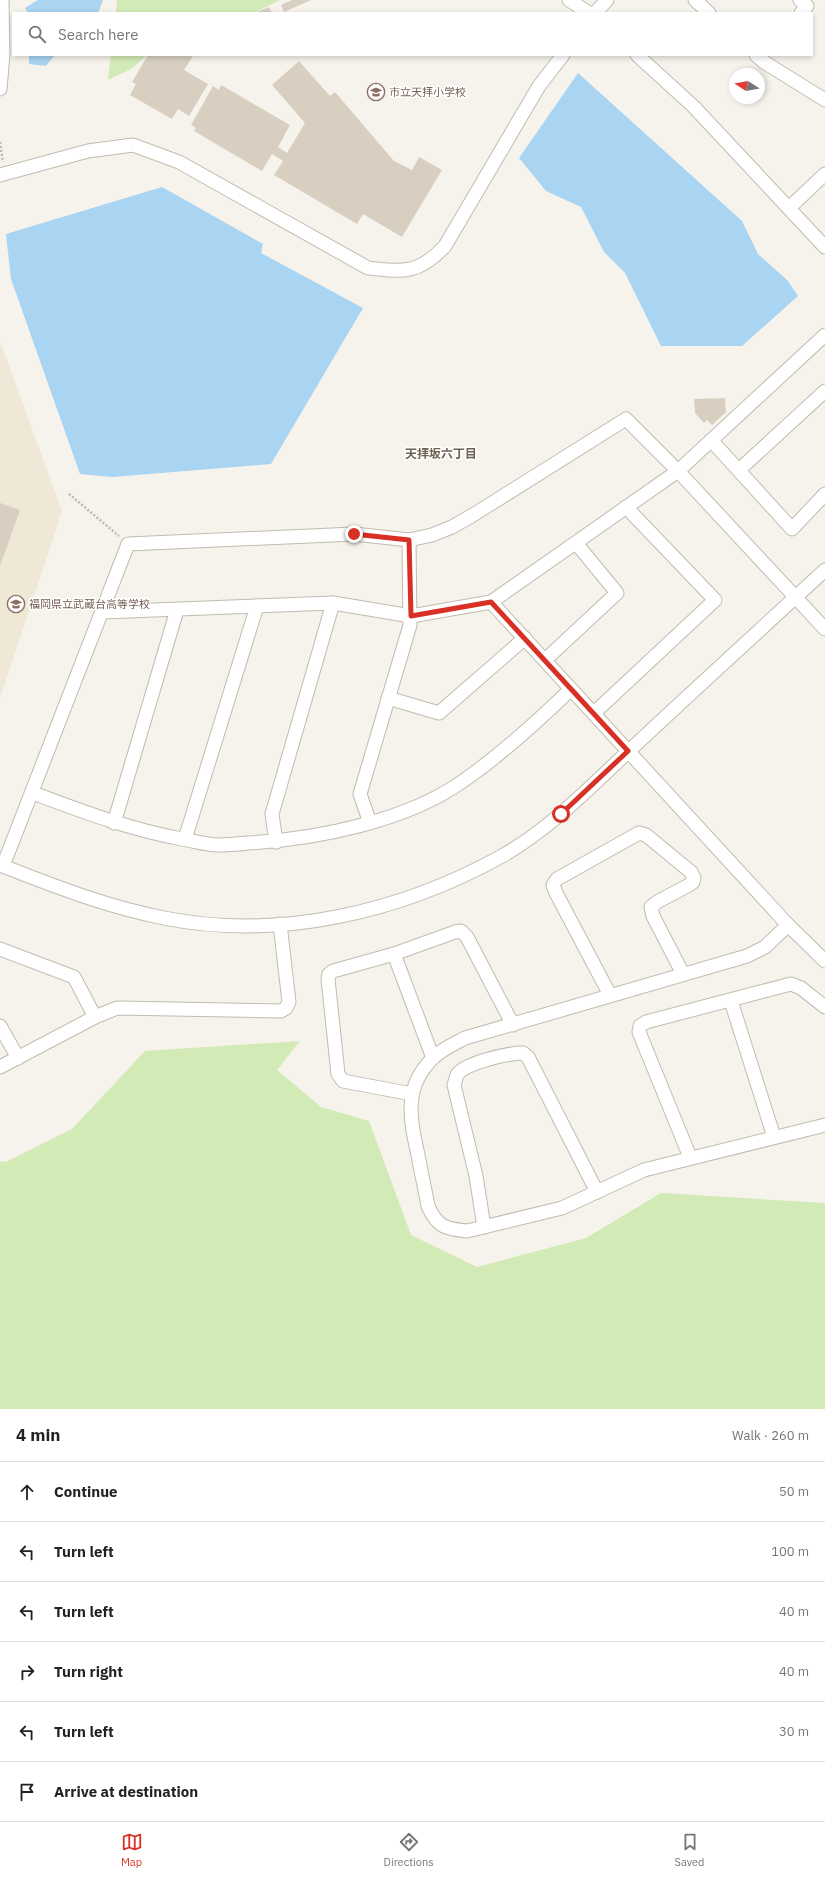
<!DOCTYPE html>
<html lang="en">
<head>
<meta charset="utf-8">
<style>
  :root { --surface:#fff; --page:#f2f2f2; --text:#222; --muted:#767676; --line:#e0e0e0; --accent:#d93025 }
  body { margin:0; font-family:"IBM Plex Sans","Noto Sans JP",sans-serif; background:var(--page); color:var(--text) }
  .compass { position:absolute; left:729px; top:68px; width:36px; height:36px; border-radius:50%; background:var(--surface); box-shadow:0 2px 6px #0003; rotate:281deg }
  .stop { position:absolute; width:12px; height:12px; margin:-9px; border:3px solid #d93025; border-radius:50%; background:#fff }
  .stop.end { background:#d93025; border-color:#fff; box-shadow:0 1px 4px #0008 }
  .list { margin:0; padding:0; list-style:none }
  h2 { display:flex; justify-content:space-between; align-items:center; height:52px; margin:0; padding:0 16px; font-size:17px }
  h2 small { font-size:13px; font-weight:400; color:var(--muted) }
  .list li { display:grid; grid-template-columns:26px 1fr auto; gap:12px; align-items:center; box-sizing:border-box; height:60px; padding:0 16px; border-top:1px solid var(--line) }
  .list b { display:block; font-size:15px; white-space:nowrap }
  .list em { font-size:13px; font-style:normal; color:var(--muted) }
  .icon { flex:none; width:22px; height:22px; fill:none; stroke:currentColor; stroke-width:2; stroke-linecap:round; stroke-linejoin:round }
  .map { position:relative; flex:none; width:825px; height:1409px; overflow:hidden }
  .search { position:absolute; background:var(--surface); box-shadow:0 2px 6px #0003; left:12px; right:12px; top:12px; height:44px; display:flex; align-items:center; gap:10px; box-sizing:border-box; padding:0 14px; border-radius:0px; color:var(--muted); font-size:15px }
  .sheet { height:412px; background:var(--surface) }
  nav { display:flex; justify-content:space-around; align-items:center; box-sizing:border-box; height:56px; border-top:1px solid var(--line); background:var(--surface); font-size:11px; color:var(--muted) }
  nav a { display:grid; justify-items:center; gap:2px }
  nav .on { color:var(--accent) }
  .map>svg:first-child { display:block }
</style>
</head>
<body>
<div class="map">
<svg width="825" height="1409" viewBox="0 0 825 1409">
  <rect width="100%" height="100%" fill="#f6f3ec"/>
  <polygon fill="#efe8d6" points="0,341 62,511 0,698"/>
  <g fill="#d2eab5">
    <polygon points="117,0 280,0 253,13 116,13"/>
    <polygon points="111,55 147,55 131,69 108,80"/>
    <polygon points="300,1041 277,1070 321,1107 369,1121 411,1235 477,1267 586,1238 661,1193 825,1203 825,1409 0,1409 0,1161 6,1162 72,1129 145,1051"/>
  </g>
  <g fill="#a9d4f2">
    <polygon points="38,0 103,0 98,13 28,13 25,8"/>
    <polygon points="29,55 55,55 46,66 29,64"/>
    <polygon points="578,73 742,221 758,254 788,281 798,296 742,346 661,346 625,273 604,252 581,207 546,191 519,158"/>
    <polygon points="162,187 263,244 261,253 363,308 271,464 112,477 80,474 11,279 6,234"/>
  </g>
  <g fill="#d8cfc1">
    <polygon points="292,0 311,0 284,12 281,5"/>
    <polygon points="269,7 272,13 255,13"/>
    <polygon points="148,55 193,56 184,70 208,84 189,116 178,109 172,119 130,95 136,84 132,82"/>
    <polygon points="299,61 330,96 335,92 394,161 412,170 419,157 442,170 402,237 363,214 357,224 274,175 283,161 272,154 262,171 194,131 196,128 191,125 213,86 219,90 221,85 290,125 278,147 287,153 305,123 272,85"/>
    <polygon points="725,398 726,412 712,425 707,420 704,423 695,413 694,399"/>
    <polygon points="0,503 20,510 0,566"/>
  </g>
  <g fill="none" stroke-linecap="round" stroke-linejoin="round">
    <defs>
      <g id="minor">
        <polyline points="569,0 589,13"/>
        <polyline points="695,0 709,13"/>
        <polyline points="800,0 807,6 801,13"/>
        <polyline points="595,13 607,0"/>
        <polyline points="637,55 693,106 825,247"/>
        <polyline points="756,55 764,62 825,100"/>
        <polyline points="0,89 3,54 2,0"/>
        <path d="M 0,175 L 88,151 L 133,145 L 179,162 L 368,268 C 404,272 419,274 445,246 L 539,86 L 563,55"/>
        <polyline points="789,208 825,174"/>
        <polyline points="711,440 792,529 825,494"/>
        <polyline points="739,470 825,391"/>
        <polyline points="491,602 788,925 825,961"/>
        <polyline points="103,612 333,603 411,616 491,602 678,471 825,335"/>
        <polyline points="545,660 617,593 576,543"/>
        <polyline points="388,698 439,713 525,638"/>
        <polyline points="594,713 715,600 626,507"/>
        <path d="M 33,793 C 84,812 128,829 182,839 C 194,841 206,845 218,845 C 228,845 238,844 248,843 C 317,839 407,821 463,781 C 502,754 537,722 571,689"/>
        <polyline points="114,823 177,610"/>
        <polyline points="370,823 360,794 410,625 409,540"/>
        <polyline points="185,839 257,606"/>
        <polyline points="276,842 272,814 333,603"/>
        <path d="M 0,865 C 54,886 107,907 164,918 C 279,941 401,912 502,856 C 550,829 591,786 631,749 C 695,689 760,630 825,570"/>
        <polyline points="3,866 128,544 354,534 409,540 432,535 452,527 473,515 626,419 678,471 825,629"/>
        <path d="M 788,925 L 765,947 L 747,956 L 465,1038 C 454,1044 442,1049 433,1058 C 403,1087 410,1119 418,1155 C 421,1172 425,1189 428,1206 C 437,1227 446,1229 467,1231 L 562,1208 L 644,1170 L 825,1125"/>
        <polyline points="0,949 74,977 95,1017"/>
        <polyline points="394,954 433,1058"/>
        <polyline points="610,995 556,893 553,885 557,879 639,833 646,835 691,872 694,878 693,882 689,885 657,902 651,907 653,916 683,974"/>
        <polyline points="731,1001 774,1137"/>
        <polyline points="0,1026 18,1058"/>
        <polyline points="0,1067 95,1017 117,1008 281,1011 286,1008 289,1002 280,924"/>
        <polyline points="412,1094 343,1081 338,1074 328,979 329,974 333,971 394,954 455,932 461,931 467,937 513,1025"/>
        <polyline points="690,1157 639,1032 640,1026 646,1022 791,984 801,988 825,1007"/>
        <path d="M 484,1227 L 476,1176 L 454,1085 C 455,1082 456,1078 457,1075 C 464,1063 509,1053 523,1053 L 528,1057 L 597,1192"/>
      </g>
    </defs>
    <use href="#minor" stroke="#c2bbae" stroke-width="15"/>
    <g stroke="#c4b79f" stroke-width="2.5" stroke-dasharray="2 2" stroke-linecap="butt">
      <polyline points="0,142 3,162"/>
      <polyline points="69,494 119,536"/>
    </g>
    <use href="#minor" stroke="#fff" stroke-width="13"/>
  </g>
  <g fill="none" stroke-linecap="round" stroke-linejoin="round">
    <polyline stroke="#d93025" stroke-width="5" points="354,534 409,540 411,616 491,602 628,751 561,814"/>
  </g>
  <defs>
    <symbol id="school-ring" viewBox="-11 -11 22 22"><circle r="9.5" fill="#fff" stroke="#8d6e63" stroke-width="1.5"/><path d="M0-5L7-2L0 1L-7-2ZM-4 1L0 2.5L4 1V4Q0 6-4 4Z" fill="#8d6e63"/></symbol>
  </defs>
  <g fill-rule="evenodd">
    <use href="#school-ring" x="366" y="82" width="20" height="20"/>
    <use href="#school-ring" x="6" y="594" width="20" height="20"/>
  </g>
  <g text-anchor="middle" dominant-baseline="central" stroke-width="3" stroke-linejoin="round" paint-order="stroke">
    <g font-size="11" fill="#785e54" stroke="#fff" text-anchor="start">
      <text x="389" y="92">市立天拝小学校</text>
      <text x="29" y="604">福岡県立武蔵台高等学校</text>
    </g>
    <g font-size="12" font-weight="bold" fill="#6e6250" stroke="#fff">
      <text x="441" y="453">天拝坂六丁目</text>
    </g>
  </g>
</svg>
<svg class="compass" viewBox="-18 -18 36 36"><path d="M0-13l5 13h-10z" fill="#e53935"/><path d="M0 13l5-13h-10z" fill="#767676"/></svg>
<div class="stop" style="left:561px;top:814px"></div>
<div class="stop end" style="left:354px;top:534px"></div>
<div class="search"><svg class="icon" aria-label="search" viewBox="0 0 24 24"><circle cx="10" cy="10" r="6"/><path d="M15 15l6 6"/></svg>Search here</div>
</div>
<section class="sheet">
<h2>4 min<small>Walk · 260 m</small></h2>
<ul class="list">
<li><svg class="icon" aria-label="ahead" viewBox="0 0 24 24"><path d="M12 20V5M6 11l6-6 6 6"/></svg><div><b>Continue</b></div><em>50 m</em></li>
<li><svg class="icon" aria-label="left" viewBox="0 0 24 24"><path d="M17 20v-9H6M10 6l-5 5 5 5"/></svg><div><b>Turn left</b></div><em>100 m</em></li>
<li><svg class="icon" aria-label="left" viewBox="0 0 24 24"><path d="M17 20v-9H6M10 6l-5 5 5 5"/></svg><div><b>Turn left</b></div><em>40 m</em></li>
<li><svg class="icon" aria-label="right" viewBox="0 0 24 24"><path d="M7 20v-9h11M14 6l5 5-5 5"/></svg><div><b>Turn right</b></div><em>40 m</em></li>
<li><svg class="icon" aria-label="left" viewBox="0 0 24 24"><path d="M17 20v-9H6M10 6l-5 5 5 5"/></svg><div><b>Turn left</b></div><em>30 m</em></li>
<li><svg class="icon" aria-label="arrive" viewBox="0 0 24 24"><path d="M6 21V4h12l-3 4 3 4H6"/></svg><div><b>Arrive at destination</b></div></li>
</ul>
</section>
<nav>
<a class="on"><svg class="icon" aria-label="map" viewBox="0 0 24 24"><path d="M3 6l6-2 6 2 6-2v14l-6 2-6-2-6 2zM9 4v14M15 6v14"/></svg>Map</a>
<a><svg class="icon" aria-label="directions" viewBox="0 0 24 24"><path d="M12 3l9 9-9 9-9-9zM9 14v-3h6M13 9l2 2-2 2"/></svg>Directions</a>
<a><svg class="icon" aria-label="saved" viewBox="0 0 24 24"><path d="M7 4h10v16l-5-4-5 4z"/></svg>Saved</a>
</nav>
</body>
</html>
